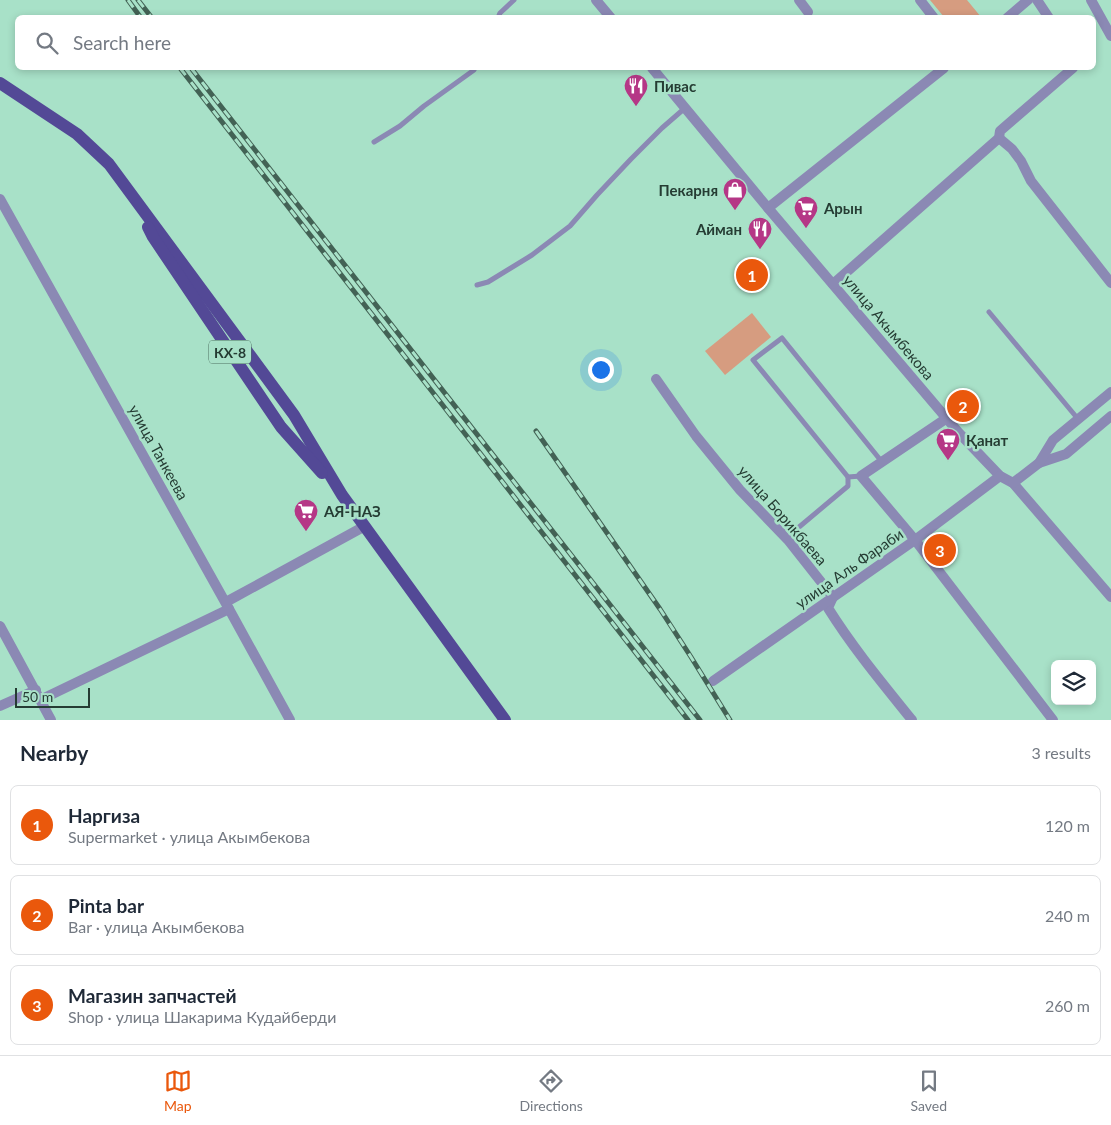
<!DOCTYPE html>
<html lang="en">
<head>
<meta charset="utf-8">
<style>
  :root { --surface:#fff; --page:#f6f6f7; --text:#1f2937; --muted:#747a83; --line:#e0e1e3; --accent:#ea580c }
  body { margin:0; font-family:Lato,sans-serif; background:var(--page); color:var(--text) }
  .controls { position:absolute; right:15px; bottom:15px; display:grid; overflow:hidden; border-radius:8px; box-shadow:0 2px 8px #0003 }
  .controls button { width:45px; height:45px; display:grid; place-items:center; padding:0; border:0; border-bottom:1px solid var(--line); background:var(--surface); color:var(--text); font:25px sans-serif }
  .scale { position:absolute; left:15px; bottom:12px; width:75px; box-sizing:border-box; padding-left:5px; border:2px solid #253c33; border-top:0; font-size:14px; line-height:18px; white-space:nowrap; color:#253c33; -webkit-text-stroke:4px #a8e1c8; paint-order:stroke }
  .you { position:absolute; left:600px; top:369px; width:18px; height:18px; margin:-12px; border:4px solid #fff; border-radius:50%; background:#1a73e8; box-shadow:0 0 0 8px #1a73e833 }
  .badge { display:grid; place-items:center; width:32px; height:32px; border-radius:50%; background:var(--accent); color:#fff; font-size:16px; font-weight:700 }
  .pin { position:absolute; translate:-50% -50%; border:2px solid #fff; box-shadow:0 1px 5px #0006 }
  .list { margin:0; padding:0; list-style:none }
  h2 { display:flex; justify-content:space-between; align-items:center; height:65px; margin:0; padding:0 20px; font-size:21px }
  h2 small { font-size:16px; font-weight:400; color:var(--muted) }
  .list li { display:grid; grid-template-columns:32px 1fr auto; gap:15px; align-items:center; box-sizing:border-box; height:80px; margin:0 10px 10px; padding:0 10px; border:1px solid var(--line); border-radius:8px }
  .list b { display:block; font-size:19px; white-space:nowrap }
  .list p { margin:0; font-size:16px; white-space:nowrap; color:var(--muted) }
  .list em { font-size:16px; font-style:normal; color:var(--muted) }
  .icon { flex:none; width:28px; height:28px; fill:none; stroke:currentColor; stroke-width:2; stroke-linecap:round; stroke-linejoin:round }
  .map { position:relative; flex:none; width:1111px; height:720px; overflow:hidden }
  .search { position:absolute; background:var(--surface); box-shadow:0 2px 8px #0003; left:15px; right:15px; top:15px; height:55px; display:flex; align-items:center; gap:12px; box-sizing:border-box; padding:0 18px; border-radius:8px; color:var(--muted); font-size:19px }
  .sheet { height:335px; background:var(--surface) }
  nav { display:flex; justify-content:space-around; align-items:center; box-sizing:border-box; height:70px; border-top:1px solid var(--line); background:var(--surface); font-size:14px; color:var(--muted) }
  nav a { display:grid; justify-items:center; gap:2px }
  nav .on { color:var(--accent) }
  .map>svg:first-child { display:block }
</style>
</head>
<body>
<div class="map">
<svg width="1111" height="720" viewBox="0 0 1111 720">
  <rect width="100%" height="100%" fill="#a8e1c8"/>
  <g fill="#d69c80">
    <polygon points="930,0 967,0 981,17 944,17"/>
    <polygon points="752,313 771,337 725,375 705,351"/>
  </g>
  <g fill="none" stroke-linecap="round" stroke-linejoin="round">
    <g stroke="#8b89b4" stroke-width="5">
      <polyline points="498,18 500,13 514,0"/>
      <polyline points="374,142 400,126 424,106 474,70 475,68"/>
      <polyline points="477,285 488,282 532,255 570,226 597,195 631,159 662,128 685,108"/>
      <polyline points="989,312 1078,419"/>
      <polyline points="861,476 848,477 753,360 782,338 882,462"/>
      <polyline points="786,538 848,486 848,477"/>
    </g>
    <g stroke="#8b89b4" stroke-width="10">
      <polyline points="596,0 611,18"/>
      <polyline points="799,0 808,12"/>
      <polyline points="920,0 934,18"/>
      <polyline points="1037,0 1049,18"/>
      <polyline points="1091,0 1111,36"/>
      <polyline points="1007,18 1028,0"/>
      <polyline points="652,68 768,208 959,433 1000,476 1013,483 1111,597"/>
      <polyline points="999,138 1012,149 1021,161 1031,181 1111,283"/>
      <polyline points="0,199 229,609 290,720"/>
      <polyline points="768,208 944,68"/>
      <polyline points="833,284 999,138 1000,131 1073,68"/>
      <path d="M 656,379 L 696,436 L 740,490 L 788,540 L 833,597 L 828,608 C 853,648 883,684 912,720"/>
      <polyline points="947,418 861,476 915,540 1053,720"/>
      <polyline points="1039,463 1066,454 1111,416"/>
      <polyline points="1013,483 1039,463 1053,440 1111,392"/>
      <polyline points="226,602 365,526"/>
      <polyline points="0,626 51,720"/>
      <polyline points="713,681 915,540 1000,476"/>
      <polyline points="40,700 229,609"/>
      <polyline points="0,706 36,690"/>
    </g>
    <g stroke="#534996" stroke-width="12">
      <polyline points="0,83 77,134 109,164 294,415 342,495 505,720"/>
      <polyline points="148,227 153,237 281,427 322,473"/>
    </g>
    <defs>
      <g id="rail">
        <polyline points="128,0 141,18"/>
        <polyline points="138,0 152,18"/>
        <polyline points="180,68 688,720"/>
        <polyline points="191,68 700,720"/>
        <polyline points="536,431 660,609 691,657 730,720"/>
      </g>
    </defs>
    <use href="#rail" stroke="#436255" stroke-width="5"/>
    <use href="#rail" stroke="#a8e1c8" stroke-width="3" stroke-dasharray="9" stroke-linecap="butt"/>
  </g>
  <defs>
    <symbol id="restaurant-pin" viewBox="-11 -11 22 30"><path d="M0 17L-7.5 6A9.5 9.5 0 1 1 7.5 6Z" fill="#b53786" stroke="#a8e1c8"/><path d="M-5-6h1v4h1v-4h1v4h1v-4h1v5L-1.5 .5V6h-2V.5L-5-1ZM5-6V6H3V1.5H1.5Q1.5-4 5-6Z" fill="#fff"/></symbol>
    <symbol id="shop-pin" viewBox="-11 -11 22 30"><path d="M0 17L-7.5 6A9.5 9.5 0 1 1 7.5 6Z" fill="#b53786" stroke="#a8e1c8"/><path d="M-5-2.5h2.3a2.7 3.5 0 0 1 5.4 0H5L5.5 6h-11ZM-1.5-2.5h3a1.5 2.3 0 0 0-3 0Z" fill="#fff"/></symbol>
    <symbol id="supermarket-pin" viewBox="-11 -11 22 30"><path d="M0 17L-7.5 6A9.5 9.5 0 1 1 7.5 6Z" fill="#b53786" stroke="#a8e1c8"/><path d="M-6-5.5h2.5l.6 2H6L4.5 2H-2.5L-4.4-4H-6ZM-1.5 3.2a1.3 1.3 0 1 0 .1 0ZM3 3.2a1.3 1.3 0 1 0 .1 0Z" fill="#fff"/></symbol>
  </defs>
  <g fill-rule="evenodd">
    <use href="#restaurant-pin" x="622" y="72" width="28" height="38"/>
    <use href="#shop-pin" x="721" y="176" width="28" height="38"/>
    <use href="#supermarket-pin" x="792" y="194" width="28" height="38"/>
    <use href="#restaurant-pin" x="746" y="215" width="28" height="38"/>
    <use href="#supermarket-pin" x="934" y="426" width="28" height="38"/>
    <use href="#supermarket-pin" x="292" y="497" width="28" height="38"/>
  </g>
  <g text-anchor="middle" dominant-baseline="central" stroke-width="5" stroke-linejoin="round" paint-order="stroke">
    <rect fill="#a8e1c8" stroke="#4c6e60" stroke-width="1" x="209" y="340.5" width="42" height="23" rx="4"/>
    <g font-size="14" font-weight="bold" fill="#253c33">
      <text x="230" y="352">КХ-8</text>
    </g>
    <g font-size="15" font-weight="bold" fill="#253c33" stroke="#a8e1c8" text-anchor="start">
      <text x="654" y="86">Пивас</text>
      <text x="718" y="190" text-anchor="end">Пекарня</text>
      <text x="824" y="208">Арын</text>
      <text x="742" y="229" text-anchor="end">Айман</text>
      <text x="966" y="440">Қанат</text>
      <text x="324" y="511">АЯ-НАЗ</text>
    </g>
    <g font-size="15" fill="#253c33" stroke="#a8e1c8">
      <text transform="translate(889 327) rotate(50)">улица Акымбекова</text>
      <text transform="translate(159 452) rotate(61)">улица Танкеева</text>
      <text transform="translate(783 515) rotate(49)">улица Борикбаева</text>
      <text transform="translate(849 568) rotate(-35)">улица Аль Фараби</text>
    </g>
  </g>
</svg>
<div class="controls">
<button><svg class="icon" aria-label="layers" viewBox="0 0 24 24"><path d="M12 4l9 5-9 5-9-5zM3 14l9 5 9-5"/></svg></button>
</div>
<div class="scale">50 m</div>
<div class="you"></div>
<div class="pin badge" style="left:752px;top:275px">1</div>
<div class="pin badge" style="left:963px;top:406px">2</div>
<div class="pin badge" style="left:940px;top:550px">3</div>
<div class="search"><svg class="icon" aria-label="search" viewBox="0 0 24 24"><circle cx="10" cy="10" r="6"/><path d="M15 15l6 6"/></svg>Search here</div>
</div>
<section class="sheet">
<h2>Nearby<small>3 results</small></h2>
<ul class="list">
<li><span class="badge">1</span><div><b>Наргиза</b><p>Supermarket · улица Акымбекова</p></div><em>120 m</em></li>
<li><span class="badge">2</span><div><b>Pinta bar</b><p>Bar · улица Акымбекова</p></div><em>240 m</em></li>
<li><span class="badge">3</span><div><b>Магазин запчастей</b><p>Shop · улица Шакарима Кудайберди</p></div><em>260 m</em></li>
</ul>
</section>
<nav>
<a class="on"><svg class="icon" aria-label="map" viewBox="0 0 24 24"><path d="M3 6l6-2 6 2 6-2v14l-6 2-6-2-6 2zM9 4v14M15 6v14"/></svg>Map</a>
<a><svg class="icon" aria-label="directions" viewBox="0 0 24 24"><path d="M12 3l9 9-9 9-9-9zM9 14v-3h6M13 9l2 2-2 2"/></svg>Directions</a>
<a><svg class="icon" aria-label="saved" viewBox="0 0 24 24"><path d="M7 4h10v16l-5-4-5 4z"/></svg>Saved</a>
</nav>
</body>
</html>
